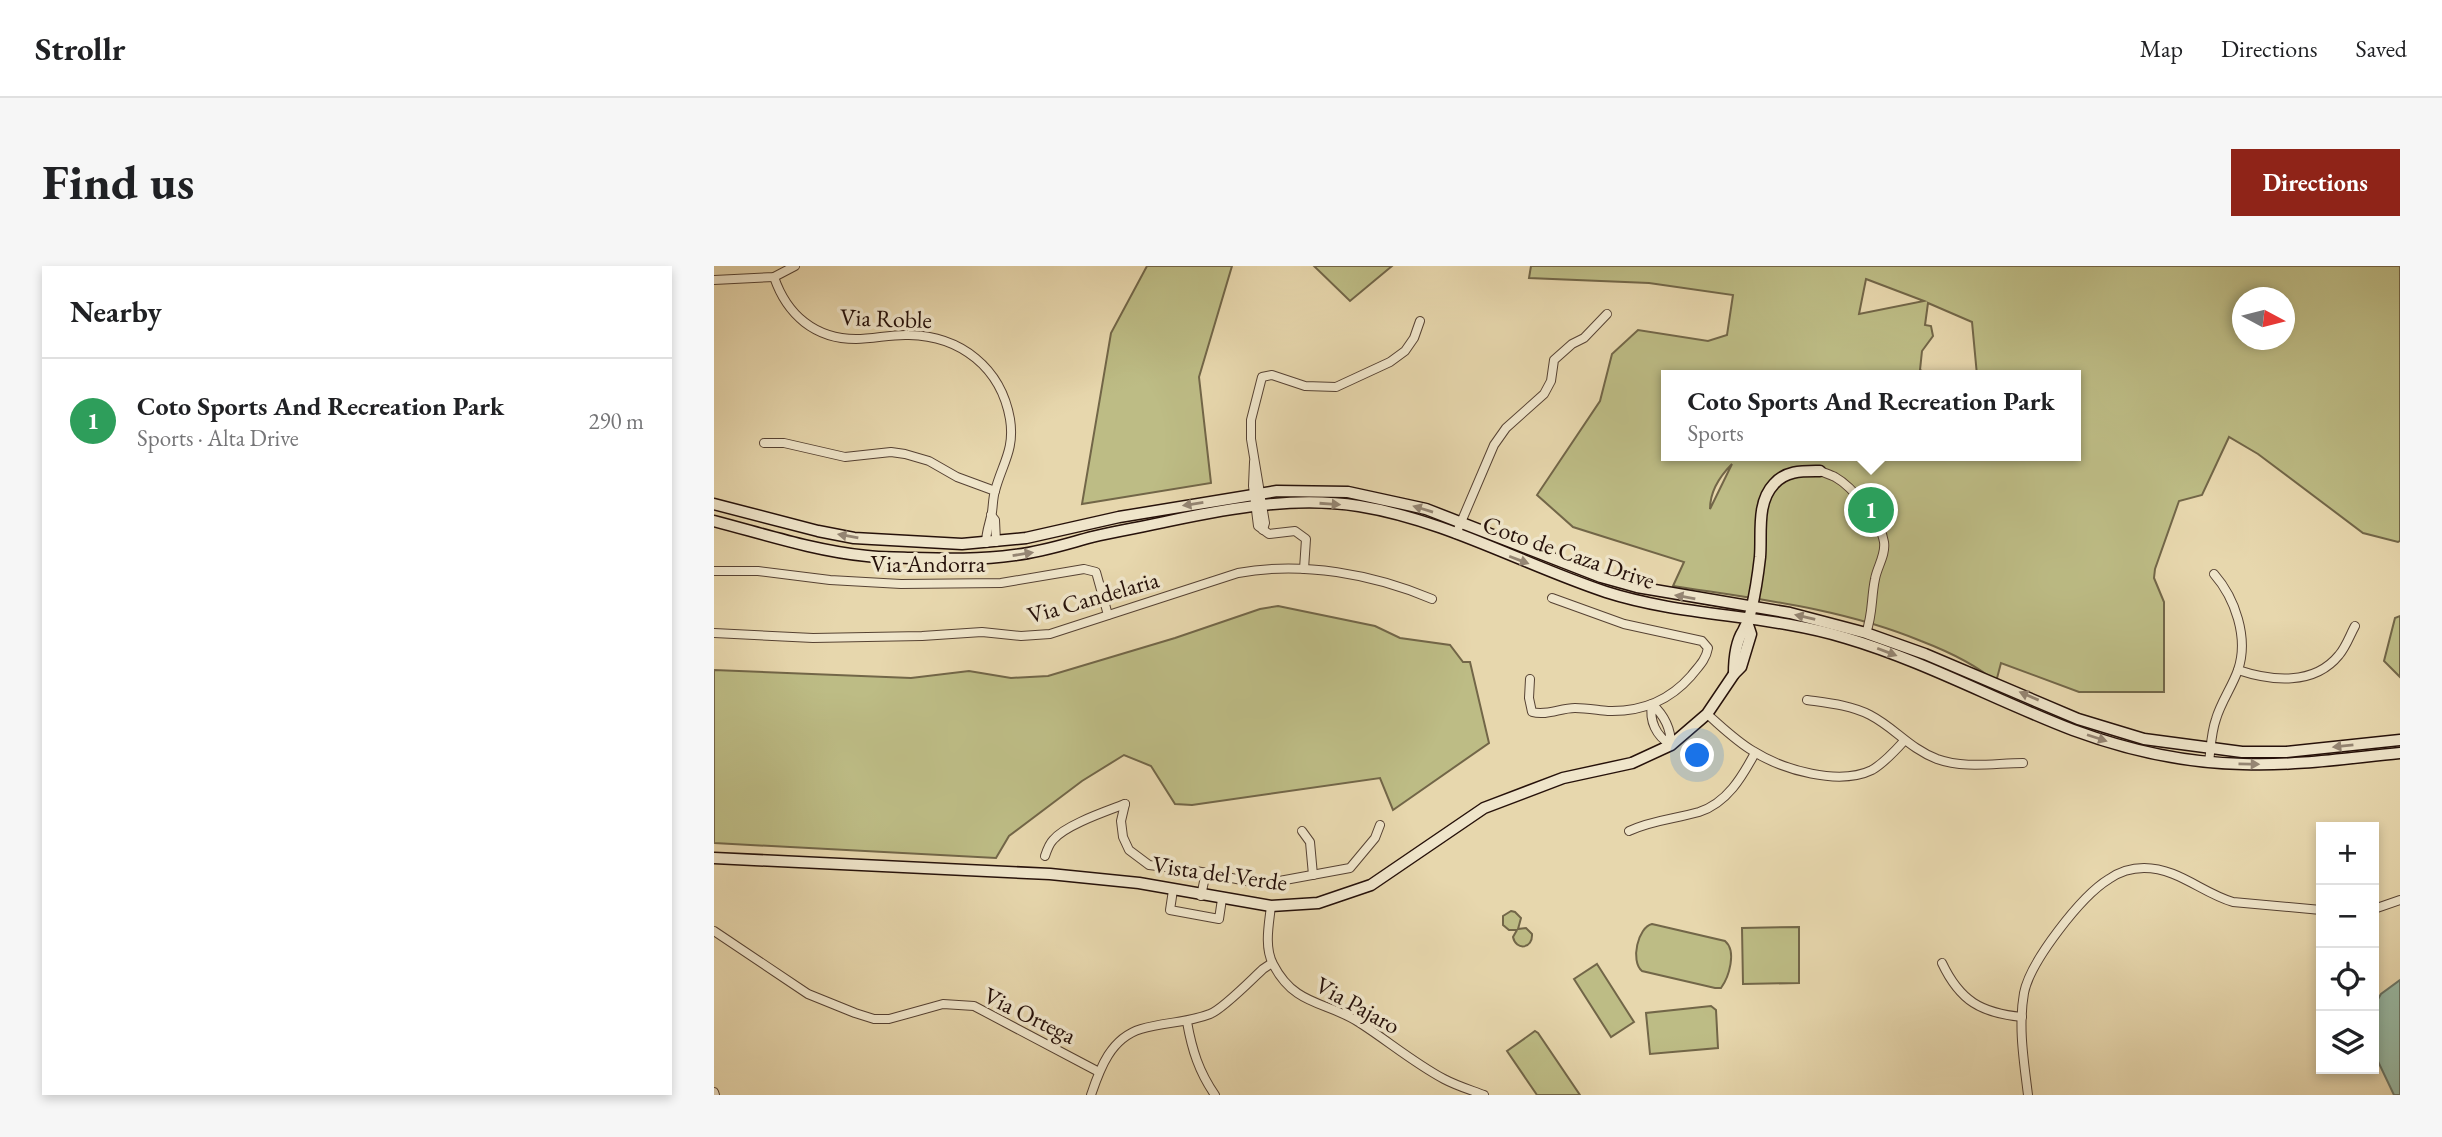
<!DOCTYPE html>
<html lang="en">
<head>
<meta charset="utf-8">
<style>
  :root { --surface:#fff; --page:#f6f6f6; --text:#202124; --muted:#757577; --line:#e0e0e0; --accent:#8f2418 }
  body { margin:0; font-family:"EB Garamond",serif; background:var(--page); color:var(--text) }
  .controls { position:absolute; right:21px; bottom:21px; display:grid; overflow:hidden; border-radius:0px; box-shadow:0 4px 10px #0003 }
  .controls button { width:63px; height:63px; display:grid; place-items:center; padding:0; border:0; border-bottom:2px solid var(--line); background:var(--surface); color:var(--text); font:35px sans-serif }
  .compass { position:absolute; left:1518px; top:21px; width:63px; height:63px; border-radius:50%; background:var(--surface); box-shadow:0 4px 10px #0003; rotate:97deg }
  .you { position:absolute; left:984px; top:490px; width:24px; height:24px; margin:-18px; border:5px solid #fff; border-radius:50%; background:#1a73e8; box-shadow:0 0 0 10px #1a73e833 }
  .badge { display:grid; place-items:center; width:46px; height:46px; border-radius:50%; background:var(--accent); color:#fff; font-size:23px; font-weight:700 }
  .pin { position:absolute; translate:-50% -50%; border:4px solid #fff; box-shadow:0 2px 7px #0006 }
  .popup { position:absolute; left:947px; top:104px; width:420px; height:91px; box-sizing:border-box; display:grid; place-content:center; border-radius:0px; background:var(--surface); filter:drop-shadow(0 2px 5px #0005); font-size:23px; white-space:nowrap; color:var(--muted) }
  .popup b { font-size:26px; color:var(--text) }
  .popup::after { content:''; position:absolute; left:50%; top:100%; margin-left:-14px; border:14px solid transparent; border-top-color:var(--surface) }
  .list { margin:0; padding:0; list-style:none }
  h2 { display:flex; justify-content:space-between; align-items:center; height:91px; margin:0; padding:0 28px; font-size:30px }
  h2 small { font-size:23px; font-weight:400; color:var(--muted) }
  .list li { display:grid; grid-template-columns:46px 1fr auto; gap:21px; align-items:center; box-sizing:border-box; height:126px; padding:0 28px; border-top:2px solid var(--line) }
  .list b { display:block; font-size:26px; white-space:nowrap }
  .list p { margin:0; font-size:23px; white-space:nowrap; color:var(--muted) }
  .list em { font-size:23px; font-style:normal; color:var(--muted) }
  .icon { flex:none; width:38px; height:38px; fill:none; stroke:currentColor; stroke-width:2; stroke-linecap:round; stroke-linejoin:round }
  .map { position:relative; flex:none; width:1686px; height:829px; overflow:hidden; border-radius:0px }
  header { display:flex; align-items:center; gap:42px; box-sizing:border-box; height:98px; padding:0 35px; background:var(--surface); border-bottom:2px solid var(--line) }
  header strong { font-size:33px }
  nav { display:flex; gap:38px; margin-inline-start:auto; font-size:24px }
  .intro { display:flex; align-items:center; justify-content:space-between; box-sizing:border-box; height:168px; padding:0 42px }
  h1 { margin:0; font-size:49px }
  .button { padding:18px 32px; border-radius:0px; background:var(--accent); color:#fff; font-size:24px; font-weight:700 }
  main { display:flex; gap:42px; padding:0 42px }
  aside { flex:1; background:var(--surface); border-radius:0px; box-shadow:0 4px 10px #0003 }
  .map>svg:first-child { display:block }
</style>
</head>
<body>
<header>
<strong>Strollr</strong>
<nav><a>Map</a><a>Directions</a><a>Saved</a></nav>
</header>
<div class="intro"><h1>Find us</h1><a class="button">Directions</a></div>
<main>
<aside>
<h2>Nearby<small></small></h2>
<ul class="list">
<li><span class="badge" style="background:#2e9e5b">1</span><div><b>Coto Sports And Recreation Park</b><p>Sports · Alta Drive</p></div><em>290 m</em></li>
</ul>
</aside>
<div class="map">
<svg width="1686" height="829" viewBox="0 0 1686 829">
  <rect width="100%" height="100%" fill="#e7d7ad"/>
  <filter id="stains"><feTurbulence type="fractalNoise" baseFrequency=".00286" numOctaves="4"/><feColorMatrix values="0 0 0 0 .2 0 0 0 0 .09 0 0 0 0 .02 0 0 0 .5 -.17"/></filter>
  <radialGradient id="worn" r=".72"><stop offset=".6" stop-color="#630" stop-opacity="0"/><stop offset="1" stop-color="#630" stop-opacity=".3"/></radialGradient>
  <g fill="#bdbc85" stroke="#726648" stroke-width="2" fill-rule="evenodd">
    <polygon points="433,0 518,0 485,111 497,217 368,238 397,67"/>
    <polygon points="600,0 678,0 636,35"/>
    <path d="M 817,0 L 1686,0 L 1686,275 L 1684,276 L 1649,267 L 1544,188 L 1515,171 L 1488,229 L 1465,235 L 1441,303 L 1440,312 L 1450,336 L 1450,426 L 1365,426 L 1287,397 L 1282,416 C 1261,398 1233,385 1207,375 C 1127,342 1043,333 959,320 L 970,296 L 859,261 L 823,229 L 886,135 L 898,88 L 924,64 L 994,75 L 1013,69 L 1019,29 L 935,17 L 815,12 ZM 1152,13 L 1210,35 L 1145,48 ZM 1528,32 L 1570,32 L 1570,74 L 1528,74 ZM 1214,37 L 1258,56 L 1263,109 L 1362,109 L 1362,190 L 952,190 L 952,109 L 1216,109 L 1206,104 L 1208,85 L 1219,70 L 1217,60 L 1211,59 ZM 1018,198 L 996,243 C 996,225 1006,210 1018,198 Z"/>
    <polygon points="564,340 661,360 686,372 736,379 749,396 756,396 775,477 679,544 666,512 478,539 461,538 437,500 410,489 368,515 295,570 282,592 0,577 0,404 197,412 255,405 297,412 334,410 461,372 546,343"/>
    <polygon points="1686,350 1686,411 1670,395 1681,352"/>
    <path d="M 797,645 L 801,646 L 807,652 L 804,663 L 812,662 L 818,668 C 819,683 802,685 799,671 L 803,664 L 795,664 L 789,659 L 789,650 Z"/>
    <path d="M 938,658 L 1011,675 C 1023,685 1015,711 1007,722 L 1001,722 L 928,705 C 916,695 924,661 938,658 Z"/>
    <polygon points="1085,661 1085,717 1029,718 1028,662"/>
    <polygon points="883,698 920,756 897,771 860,713"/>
    <polygon points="997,740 1002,744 1004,782 936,788 932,747"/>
    <polygon points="821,765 824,767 866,829 823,829 793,785"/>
  </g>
  <polygon fill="#98baa5" stroke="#6a7667" stroke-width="2" points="1686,714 1686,829 1680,829 1660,787 1660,740 1667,728"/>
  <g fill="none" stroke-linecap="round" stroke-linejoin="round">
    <defs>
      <g id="street">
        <path d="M 60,11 C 73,49 101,73 142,73 C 160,73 178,68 195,69 C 247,70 287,102 296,153 C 301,184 288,198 281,225 C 279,231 279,239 278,246 C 276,257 272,265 272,277"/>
        <polyline points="0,14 60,11 81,0"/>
        <polyline points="50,177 70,177 131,191 177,186 191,188 215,195 243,211 281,225"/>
        <polyline points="540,196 539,220 544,260 555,268 581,265 592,273 590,303"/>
        <path d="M 1106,205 C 1111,207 1117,209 1121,211 C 1139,221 1167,256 1170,276 C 1172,289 1163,301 1161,313 C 1157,332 1159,348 1152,367"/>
        <polyline points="277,249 281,254 282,276"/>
        <polyline points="549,264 551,257 537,173 537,154 548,111 558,109 591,120 622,121 676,96 691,85 700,72 706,55"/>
        <polyline points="742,268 780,179 792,162 830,128 837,115 840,94 858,78 870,72 893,48"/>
        <polyline points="0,305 44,305 116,314 187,318 287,317 370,303 382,306 394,349"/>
        <path d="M 0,367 L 99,372 L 208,370 L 268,366 L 307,370 L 336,368 L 524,307 C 588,295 659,308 718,333"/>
        <path d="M 1524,404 C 1557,415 1600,420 1625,389 C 1632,381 1636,369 1641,360"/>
        <path d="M 816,413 L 815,432 L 818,446 C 833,450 846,442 861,442 C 872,442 883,444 894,445 C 927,446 955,435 977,410 C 984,401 992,394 994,382 L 988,375 L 910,358 L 838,332"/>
        <path d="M 1093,434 C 1114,437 1136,439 1156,449 C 1181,462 1195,482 1223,493 C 1251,503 1281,497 1309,497"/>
        <path d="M 938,438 C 950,449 957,462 957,479 C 942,470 935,455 938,438 Z"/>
        <path d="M 993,448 C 1008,461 1022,475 1039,485 C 1069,504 1125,520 1158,504 C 1170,497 1181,485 1190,475"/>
        <path d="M 1495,496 C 1497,481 1497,467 1502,453 C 1507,436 1518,421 1524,404 C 1535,372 1521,332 1500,308"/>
        <polyline points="411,538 407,555 409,571 415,584 435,599 477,604 543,617 560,616 636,602 661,572 666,559"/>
        <polyline points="588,565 596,576 599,609"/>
        <path d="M 915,565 C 938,554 961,553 985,546 C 1013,537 1028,511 1041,487"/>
        <path d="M 331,590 C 333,584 335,578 339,574 C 351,559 393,545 411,538"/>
        <polyline points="459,624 456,644 505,653 508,633"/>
        <polyline points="487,630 492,606"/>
        <path d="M 557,640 C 555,658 550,681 559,698 C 581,741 613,735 646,757 C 674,775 700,797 730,813 C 743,820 757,824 770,829"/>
        <polyline points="1660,643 1686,634"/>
        <polyline points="0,665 94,728 141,747 160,753 175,753 229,738 260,740 385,806"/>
        <path d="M 1228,697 C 1246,735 1267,747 1308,751"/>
        <path d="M 473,756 C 478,784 485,806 501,829"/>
        <polyline points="0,826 1,829"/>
        <path d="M 377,829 C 386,802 397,772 427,763 C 450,756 473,757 496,748 C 509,743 537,714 549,703 L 558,697"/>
        <path d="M 1314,829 C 1310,796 1304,761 1310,727 C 1316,696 1367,630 1395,613 C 1405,606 1418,602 1430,602 C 1464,602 1488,627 1519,636 L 1607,644"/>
      </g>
      <g id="secondary">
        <polyline points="0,238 104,265 140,272 248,278 312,272 405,251 563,225 634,226 712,243 887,311 923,321 1076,347 1152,367 1211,388 1364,453 1430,473 1528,486 1572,486 1686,474"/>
        <path d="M 0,255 C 50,268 101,285 153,290 C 168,292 182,291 197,292 C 232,293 266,294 301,289 C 328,286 352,278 378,271 C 403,265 429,261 455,255 C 517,242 581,230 645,240 C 732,254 810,299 892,326 C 970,351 1054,348 1132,372 C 1210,395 1283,435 1359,464 C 1413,484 1472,497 1529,498 C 1582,500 1634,492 1686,487"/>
        <path d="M 1020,408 C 1020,395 1022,376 1029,365 C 1033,358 1035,354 1037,345 C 1041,328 1044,309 1046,291 C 1048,268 1042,237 1060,218 C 1072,204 1089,205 1106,205"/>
        <polyline points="0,592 336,608 425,617 557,640 604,637 657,619 770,542 849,512 918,497 957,479 993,448 1020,408 1027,401 1037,368 1034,359"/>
      </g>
    </defs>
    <use href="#street" stroke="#564233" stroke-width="10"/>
    <use href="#secondary" stroke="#26110a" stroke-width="13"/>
    <use href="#street" stroke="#efe5ca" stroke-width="8"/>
    <use href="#secondary" stroke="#efe5ca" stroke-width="10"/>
  </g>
  <defs><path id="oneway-solid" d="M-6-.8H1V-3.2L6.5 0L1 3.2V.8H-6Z" transform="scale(1.75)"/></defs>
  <g fill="#958674">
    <use href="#oneway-solid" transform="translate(479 238) rotate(171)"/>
    <use href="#oneway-solid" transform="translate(616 238) rotate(4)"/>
    <use href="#oneway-solid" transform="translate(709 243) rotate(-163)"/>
    <use href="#oneway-solid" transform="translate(134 270) rotate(-170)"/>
    <use href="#oneway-solid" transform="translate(309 288) rotate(-9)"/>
    <use href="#oneway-solid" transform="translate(805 294) rotate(21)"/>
    <use href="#oneway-solid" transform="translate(971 331) rotate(-170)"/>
    <use href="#oneway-solid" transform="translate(1091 351) rotate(-167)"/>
    <use href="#oneway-solid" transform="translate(1173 386) rotate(21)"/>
    <use href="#oneway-solid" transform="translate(1315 430) rotate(-157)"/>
    <use href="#oneway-solid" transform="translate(1383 472) rotate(18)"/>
    <use href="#oneway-solid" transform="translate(1629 480) rotate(174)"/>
    <use href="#oneway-solid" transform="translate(1535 498) rotate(1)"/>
  </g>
  <g text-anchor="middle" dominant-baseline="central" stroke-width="7" stroke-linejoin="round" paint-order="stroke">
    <g font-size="24" fill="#26110a" stroke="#efe5ca">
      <text transform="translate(172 52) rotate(2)">Via Roble</text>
      <text transform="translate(855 286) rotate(19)">Coto de Caza Drive</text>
      <text x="214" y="297">Via Andorra</text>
      <text transform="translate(379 331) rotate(-16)">Via Candelaria</text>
      <text transform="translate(506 607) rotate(8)">Vista del Verde</text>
      <text transform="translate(644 739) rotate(29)">Via Pajaro</text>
      <text transform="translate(316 749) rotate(26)">Via Ortega</text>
    </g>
  </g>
  <rect width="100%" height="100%" filter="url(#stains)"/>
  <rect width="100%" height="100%" fill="url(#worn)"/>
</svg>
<div class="controls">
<button>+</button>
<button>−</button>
<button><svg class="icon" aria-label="locate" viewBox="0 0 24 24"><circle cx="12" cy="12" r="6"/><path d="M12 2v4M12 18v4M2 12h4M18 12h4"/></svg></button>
<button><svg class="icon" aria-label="layers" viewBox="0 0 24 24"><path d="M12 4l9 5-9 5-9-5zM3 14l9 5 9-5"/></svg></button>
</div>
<svg class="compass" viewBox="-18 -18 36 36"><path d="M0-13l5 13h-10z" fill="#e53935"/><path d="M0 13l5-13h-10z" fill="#757577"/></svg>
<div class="you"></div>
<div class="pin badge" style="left:1157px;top:244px;background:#2e9e5b">1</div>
<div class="popup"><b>Coto Sports And Recreation Park</b>Sports</div>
</div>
</main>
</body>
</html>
